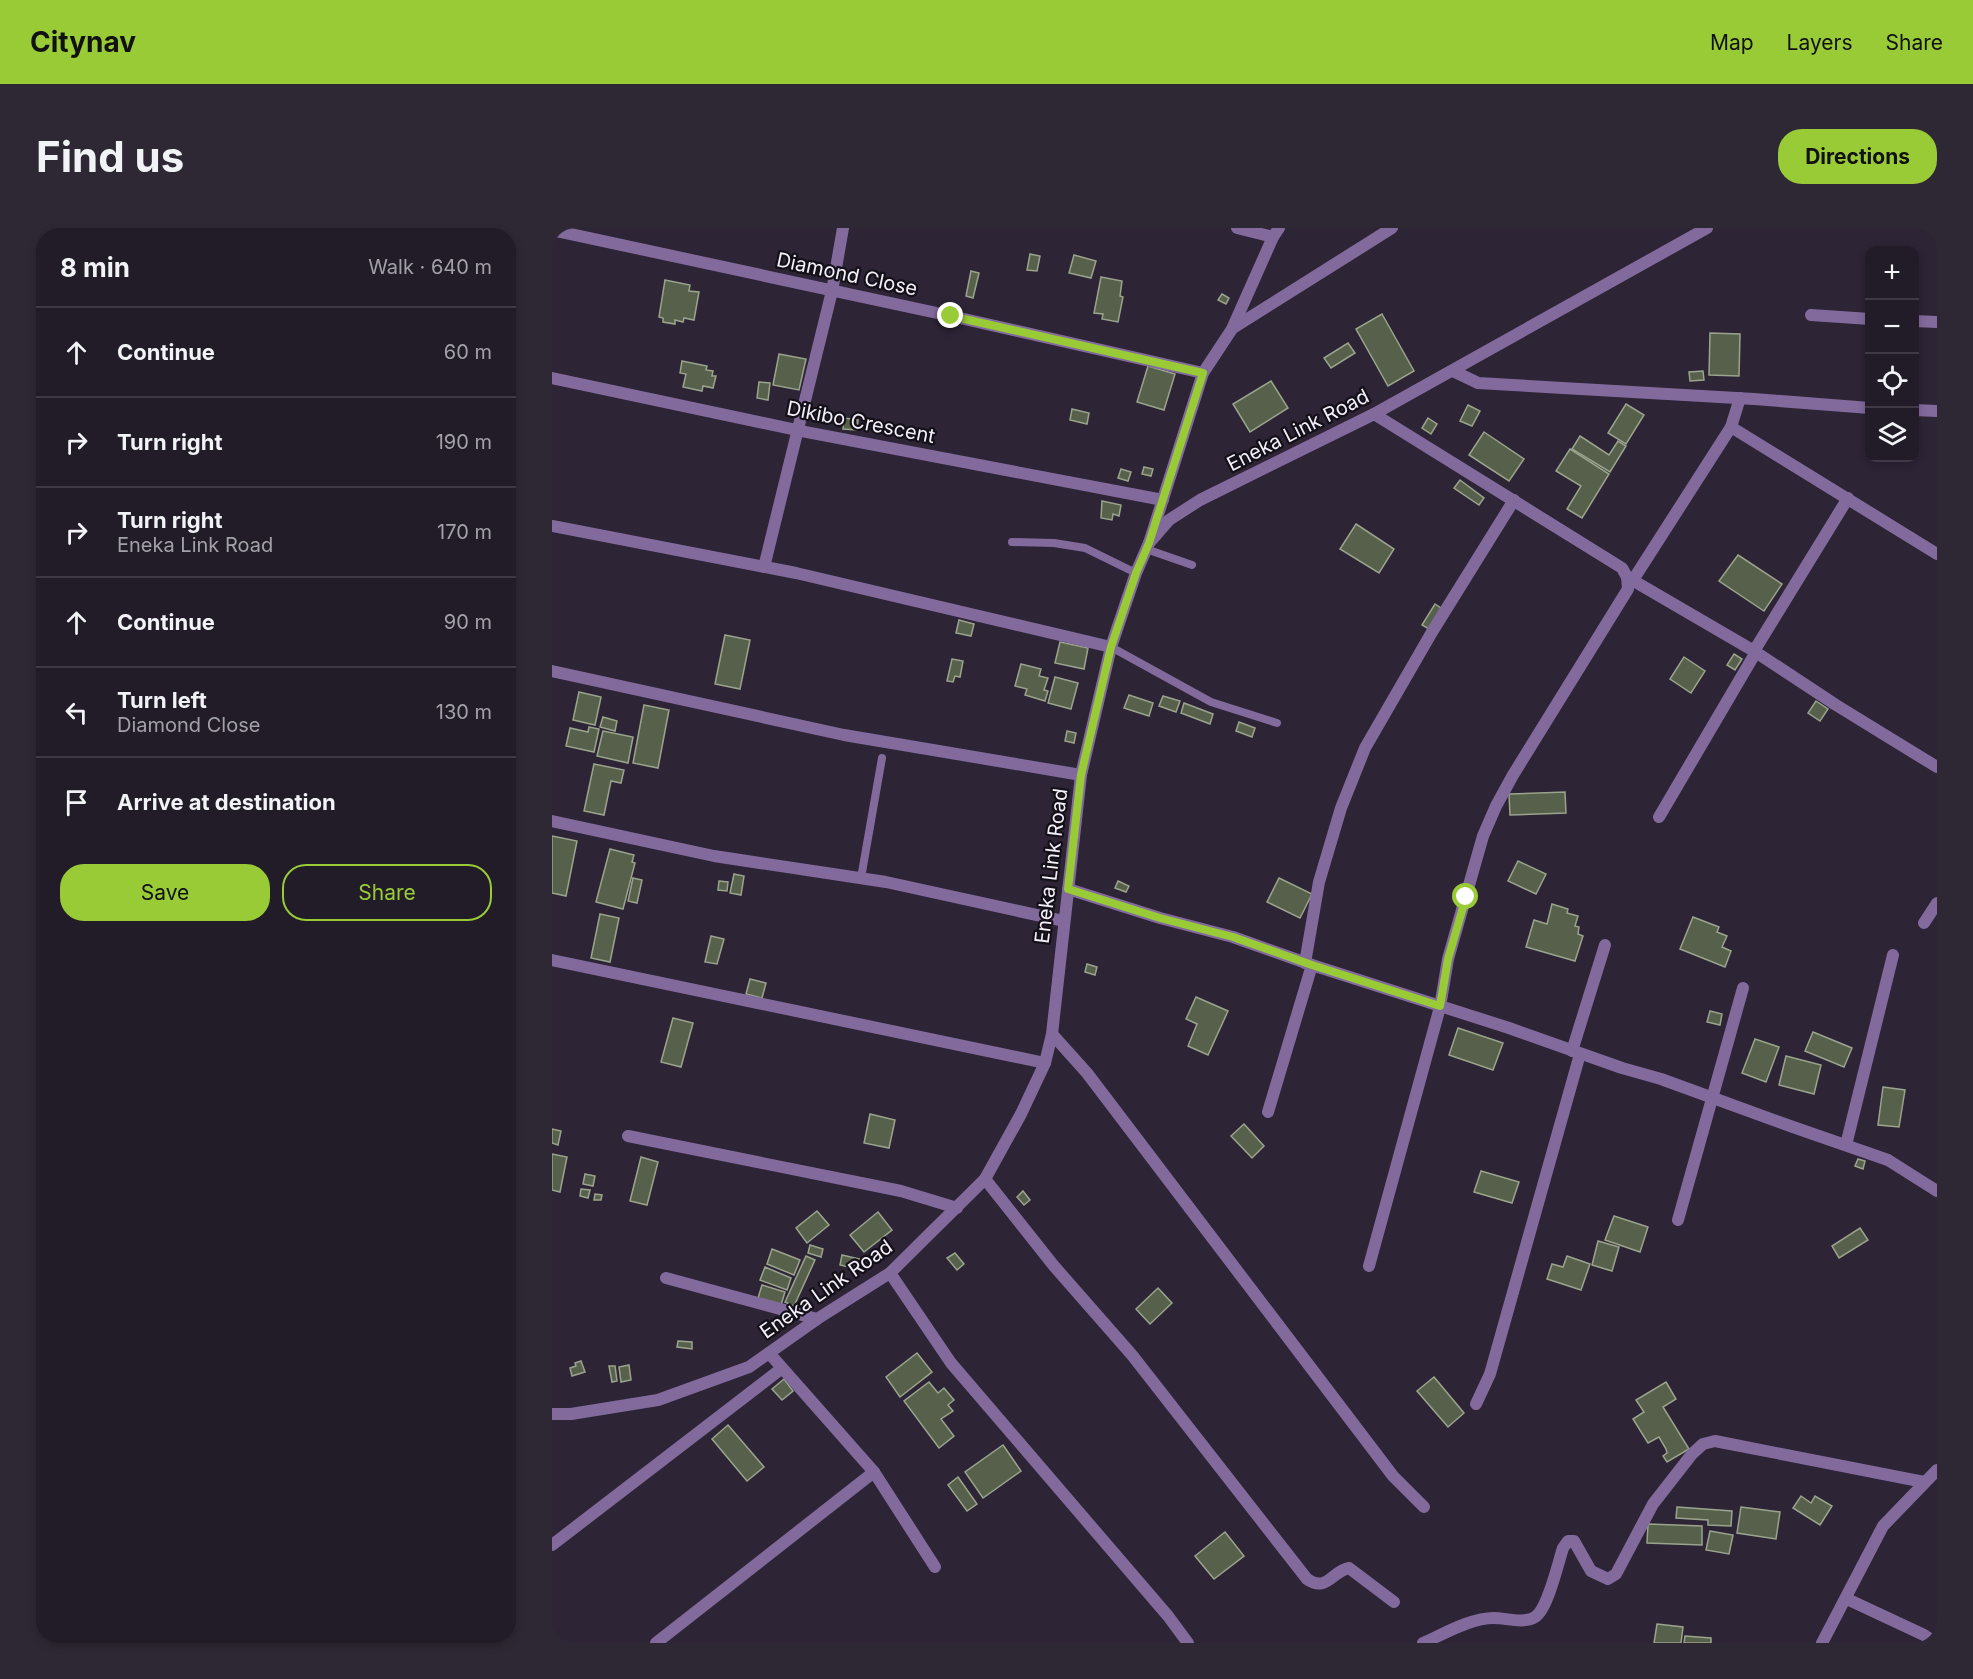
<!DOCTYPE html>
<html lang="en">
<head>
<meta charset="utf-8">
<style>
  :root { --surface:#221b28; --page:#2e2834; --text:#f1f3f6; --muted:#a2a1a8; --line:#3f3945; --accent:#99cb36 }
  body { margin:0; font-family:Inter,sans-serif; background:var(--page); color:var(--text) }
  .controls { position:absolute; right:18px; top:18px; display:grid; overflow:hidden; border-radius:12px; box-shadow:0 3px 9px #0003 }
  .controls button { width:54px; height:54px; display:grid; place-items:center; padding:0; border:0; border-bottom:2px solid var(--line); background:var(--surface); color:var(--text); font:30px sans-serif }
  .stop { position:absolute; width:18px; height:18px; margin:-14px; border:4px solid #99cb36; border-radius:50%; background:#fff }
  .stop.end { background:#99cb36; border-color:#fff; box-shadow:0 2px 6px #0008 }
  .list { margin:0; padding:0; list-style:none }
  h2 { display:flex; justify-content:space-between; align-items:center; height:78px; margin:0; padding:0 24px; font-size:26px }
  h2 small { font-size:20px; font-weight:400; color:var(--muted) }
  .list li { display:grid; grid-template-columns:39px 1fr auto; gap:18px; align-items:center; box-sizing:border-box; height:90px; padding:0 24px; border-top:2px solid var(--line) }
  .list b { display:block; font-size:22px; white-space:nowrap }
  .list p { margin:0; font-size:20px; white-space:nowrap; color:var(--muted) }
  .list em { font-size:20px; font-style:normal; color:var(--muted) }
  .actions { display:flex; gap:12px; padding:18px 24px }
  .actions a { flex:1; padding:14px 0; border:2px solid var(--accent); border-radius:24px; text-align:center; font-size:21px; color:var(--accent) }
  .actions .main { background:var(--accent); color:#111 }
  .icon { flex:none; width:33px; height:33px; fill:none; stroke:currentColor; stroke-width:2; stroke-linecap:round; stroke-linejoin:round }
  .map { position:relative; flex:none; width:1385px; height:1415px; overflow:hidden; border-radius:24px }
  header { display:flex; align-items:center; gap:36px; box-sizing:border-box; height:84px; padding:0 30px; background:var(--accent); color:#111 }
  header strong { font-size:28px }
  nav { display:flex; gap:33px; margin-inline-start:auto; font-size:21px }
  .intro { display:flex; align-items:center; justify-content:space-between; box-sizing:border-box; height:144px; padding:0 36px }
  h1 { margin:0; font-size:42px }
  .button { padding:15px 27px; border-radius:24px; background:var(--accent); color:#111; font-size:21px; font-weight:700 }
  main { display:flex; gap:36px; padding:0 36px }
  aside { flex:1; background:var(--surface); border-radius:24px; box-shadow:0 3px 9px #0003 }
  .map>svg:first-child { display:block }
</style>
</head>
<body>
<header>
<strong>Citynav</strong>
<nav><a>Map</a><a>Layers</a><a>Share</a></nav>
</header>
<div class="intro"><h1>Find us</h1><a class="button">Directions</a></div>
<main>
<aside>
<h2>8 min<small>Walk · 640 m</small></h2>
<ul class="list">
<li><svg class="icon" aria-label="ahead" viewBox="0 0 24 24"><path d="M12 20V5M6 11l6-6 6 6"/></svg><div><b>Continue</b></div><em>60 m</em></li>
<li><svg class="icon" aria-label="right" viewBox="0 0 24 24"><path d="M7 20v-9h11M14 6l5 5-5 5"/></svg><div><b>Turn right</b></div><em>190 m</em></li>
<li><svg class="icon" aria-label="right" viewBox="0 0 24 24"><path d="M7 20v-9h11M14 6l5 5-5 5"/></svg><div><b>Turn right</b><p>Eneka Link Road</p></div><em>170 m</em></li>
<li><svg class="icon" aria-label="ahead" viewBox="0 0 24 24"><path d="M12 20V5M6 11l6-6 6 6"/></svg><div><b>Continue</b></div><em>90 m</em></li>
<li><svg class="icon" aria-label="left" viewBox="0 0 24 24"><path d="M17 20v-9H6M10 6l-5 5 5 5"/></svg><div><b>Turn left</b><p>Diamond Close</p></div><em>130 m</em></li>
<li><svg class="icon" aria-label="arrive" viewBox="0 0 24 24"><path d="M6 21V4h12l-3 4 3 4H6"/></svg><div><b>Arrive at destination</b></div></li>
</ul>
<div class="actions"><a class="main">Save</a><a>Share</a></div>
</aside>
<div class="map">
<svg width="1385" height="1415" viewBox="0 0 1385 1415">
  <rect width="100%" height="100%" fill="#2d2436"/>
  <g fill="#57604b" stroke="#9aa48d" stroke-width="1.5">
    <polygon points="478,26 488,28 485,43 475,42"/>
    <polygon points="522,27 544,33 539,50 517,45"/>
    <polygon points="419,43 427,45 421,70 414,68"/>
    <polygon points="549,49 570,53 568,68 571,69 566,94 550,91 551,86 542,85"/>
    <polygon points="113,52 138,57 137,63 147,64 142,92 132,90 131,94 123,92 123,96 111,94 111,90 107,89"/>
    <polygon points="670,66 677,70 674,76 666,72"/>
    <polygon points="830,86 862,143 836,158 804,101"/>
    <polygon points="1158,105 1188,106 1187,148 1157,147"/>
    <polygon points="796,115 803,125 779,140 772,130"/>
    <polygon points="227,126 254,131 247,162 221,157"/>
    <polygon points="130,133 155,138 154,142 161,143 160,148 164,148 161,160 151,158 150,163 131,159 134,146 128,145"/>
    <polygon points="596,138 623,146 612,182 585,174"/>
    <polygon points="1151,143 1152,152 1138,153 1137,144"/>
    <polygon points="719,153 736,180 698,204 681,176"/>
    <polygon points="207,154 218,155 216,172 205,170"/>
    <polygon points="1074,176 1092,187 1074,216 1056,205"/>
    <polygon points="916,177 928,183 920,198 908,193"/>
    <polygon points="520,181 537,185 535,196 518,192"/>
    <polygon points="292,190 306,192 305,202 291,201"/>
    <polygon points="876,190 885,196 879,206 870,200"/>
    <polygon points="932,204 972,231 957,253 917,227"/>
    <polygon points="1028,208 1057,227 1066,213 1074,218 1058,244 1020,221"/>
    <polygon points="1018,221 1057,246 1030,290 1015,281 1029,258 1004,243"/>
    <polygon points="592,239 601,241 599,248 590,246"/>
    <polygon points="569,241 579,244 576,253 566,250"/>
    <polygon points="908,252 932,270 927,277 902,260"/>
    <polygon points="550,273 569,277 567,288 561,286 560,292 549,290"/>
    <polygon points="804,296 842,321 827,345 788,321"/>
    <polygon points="1186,327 1230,356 1212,383 1167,353"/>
    <polygon points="883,376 889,380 877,401 870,397"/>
    <polygon points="407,392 422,396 419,408 404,405"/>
    <polygon points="173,407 198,412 188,461 163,456"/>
    <polygon points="508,414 536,420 532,441 503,435"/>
    <polygon points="1182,426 1190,431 1183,442 1175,437"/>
    <polygon points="1132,429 1153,443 1139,465 1118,451"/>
    <polygon points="400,431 411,433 408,449 403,448 401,454 395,453"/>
    <polygon points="469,436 489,441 487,448 496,450 492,462 496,463 493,473 473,467 475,461 463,458"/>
    <polygon points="503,449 526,455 519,481 496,475"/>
    <polygon points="27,464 49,469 43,497 21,492"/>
    <polygon points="577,467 601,475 597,488 572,480"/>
    <polygon points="611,468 628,473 624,484 607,478"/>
    <polygon points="1264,473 1276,481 1268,493 1256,485"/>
    <polygon points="632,475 661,486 658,496 629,485"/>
    <polygon points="92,477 117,482 106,540 81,535"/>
    <polygon points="51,489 65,493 63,503 48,499"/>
    <polygon points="687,494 703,500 700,509 684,503"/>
    <polygon points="37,499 47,501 42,524 14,518 18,500 36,504"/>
    <polygon points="51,503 81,509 76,535 45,528"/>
    <polygon points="515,503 524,505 522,515 513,513"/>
    <polygon points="42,536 72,542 69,555 59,553 52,587 32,583"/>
    <polygon points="1013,564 1014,585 958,587 957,566"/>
    <polygon points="0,608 25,613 14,668 0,665"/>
    <polygon points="58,621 82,627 80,634 83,635 71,681 44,674"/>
    <polygon points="966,633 994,646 984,666 956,653"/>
    <polygon points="182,646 192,648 189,667 178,665"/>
    <polygon points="81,650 90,652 85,675 76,673"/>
    <polygon points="727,650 760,666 748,690 715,674"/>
    <polygon points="167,653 176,654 175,663 166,662"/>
    <polygon points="566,653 577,658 574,664 563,660"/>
    <polygon points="1000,676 1016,681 1015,685 1026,688 1023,698 1027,699 1026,706 1031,708 1023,733 974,719 982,692 995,696"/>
    <polygon points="48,686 67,690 58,734 39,730"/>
    <polygon points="1141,689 1167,699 1165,704 1175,708 1170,719 1179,723 1173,739 1128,721"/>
    <polygon points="159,708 172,711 165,736 153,734"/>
    <polygon points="535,736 545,739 543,747 533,744"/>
    <polygon points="198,751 214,755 210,770 194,766"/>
    <polygon points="644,769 676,783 656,827 636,818 645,796 634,791"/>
    <polygon points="1158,783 1170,786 1168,797 1155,794"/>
    <polygon points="121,790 141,795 129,839 109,834"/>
    <polygon points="906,800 951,815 941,842 897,827"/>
    <polygon points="1261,804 1300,820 1292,839 1253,823"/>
    <polygon points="1203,811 1227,819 1214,854 1190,845"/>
    <polygon points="1234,828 1269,837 1262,866 1227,857"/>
    <polygon points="1331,859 1353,862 1347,899 1326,897"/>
    <polygon points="318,886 343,892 337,920 312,915"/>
    <polygon points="692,896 712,918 700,930 679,908"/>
    <polygon points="0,901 9,903 6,917 0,915"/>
    <polygon points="0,926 15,929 8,964 0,962"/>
    <polygon points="89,929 106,934 95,977 78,973"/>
    <polygon points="1306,931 1313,933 1311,941 1303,938"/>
    <polygon points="929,943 967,954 960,975 922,964"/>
    <polygon points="33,946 43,948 41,958 31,956"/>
    <polygon points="29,961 38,962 36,970 28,968"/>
    <polygon points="471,963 478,972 472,977 465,969"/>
    <polygon points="43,966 50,967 49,972 42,972"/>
    <polygon points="265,983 277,997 255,1015 244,1000"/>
    <polygon points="326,984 340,1002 312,1024 298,1007"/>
    <polygon points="1062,988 1096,999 1088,1024 1053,1012"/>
    <polygon points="1308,1000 1316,1012 1287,1030 1280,1018"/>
    <polygon points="1046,1013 1067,1019 1060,1043 1040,1037"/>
    <polygon points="258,1017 271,1021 269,1029 256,1025"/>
    <polygon points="220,1021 248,1032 242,1047 215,1036"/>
    <polygon points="403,1025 412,1036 405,1042 395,1030"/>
    <polygon points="290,1027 312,1032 310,1042 288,1037"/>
    <polygon points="254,1028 263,1032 242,1078 233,1074"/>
    <polygon points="1015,1028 1038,1036 1029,1062 995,1051 1000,1036 1011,1039"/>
    <polygon points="213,1039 239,1050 235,1062 208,1052"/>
    <polygon points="210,1057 233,1064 229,1077 206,1070"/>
    <polygon points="606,1060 620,1075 598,1096 584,1081"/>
    <polygon points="126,1113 140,1114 140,1121 125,1119"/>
    <polygon points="365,1125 380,1144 348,1169 334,1149"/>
    <polygon points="29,1133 33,1144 20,1148 18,1140 24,1138 23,1135"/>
    <polygon points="77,1137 79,1152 69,1154 67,1139"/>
    <polygon points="57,1138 63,1138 65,1153 60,1154"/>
    <polygon points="882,1149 912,1185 896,1199 865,1163"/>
    <polygon points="232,1151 241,1163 230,1172 220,1161"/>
    <polygon points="377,1154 386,1165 392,1160 402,1172 396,1177 401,1183 389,1191 402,1208 387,1220 352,1173"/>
    <polygon points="1114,1154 1124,1171 1111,1179 1137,1221 1115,1234 1111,1228 1115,1225 1114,1221 1107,1209 1096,1215 1081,1191 1092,1184 1084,1172"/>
    <polygon points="176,1197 212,1239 195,1253 160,1211"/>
    <polygon points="451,1217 469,1243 431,1270 413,1244"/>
    <polygon points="406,1249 425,1276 415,1283 396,1257"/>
    <polygon points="1249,1268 1259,1275 1263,1268 1280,1278 1268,1297 1241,1280"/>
    <polygon points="1125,1279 1180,1283 1179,1298 1156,1297 1156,1292 1124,1290"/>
    <polygon points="1189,1279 1228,1284 1224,1311 1185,1305"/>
    <polygon points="1096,1296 1150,1298 1150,1317 1095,1315"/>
    <polygon points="1158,1303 1181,1307 1177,1326 1154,1322"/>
    <polygon points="673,1304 692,1328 662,1351 643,1328"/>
    <polygon points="1105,1396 1131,1399 1129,1415 1102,1415"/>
    <polygon points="1133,1408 1159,1410 1159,1415 1132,1415"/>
  </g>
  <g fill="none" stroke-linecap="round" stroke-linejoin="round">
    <g stroke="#836a9d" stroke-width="8">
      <polyline points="460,314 502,315 533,320 584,345"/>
      <polyline points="594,321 640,337"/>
      <polyline points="559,419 659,474 725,495"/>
      <polyline points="309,650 330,530"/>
    </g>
    <g stroke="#836a9d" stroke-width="12">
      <polyline points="685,0 721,9"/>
      <polyline points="0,2 399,88 651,145"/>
      <polyline points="1259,87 1318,91"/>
      <polyline points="1362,93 1385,94"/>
      <polyline points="681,100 840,0"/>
      <polyline points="901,143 926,155 1202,171 1318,180"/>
      <polyline points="0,150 254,204 611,272"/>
      <polyline points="1362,182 1385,183"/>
      <polyline points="1179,199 1385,326"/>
      <polyline points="0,298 244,345 559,419"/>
      <polyline points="597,315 651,145 680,101 721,9 727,0"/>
      <polyline points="212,339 280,63 291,0"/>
      <polyline points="1075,349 1202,423 1284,477 1385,539"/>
      <polyline points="1081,352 1179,199 1188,170"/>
      <polyline points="1202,423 1296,270"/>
      <polyline points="0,443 292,507 529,547"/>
      <polyline points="1107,589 1204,424"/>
      <polyline points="0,593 162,628 334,654 512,693"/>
      <polyline points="516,661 608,690 681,709 760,737 957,800 1070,840 1109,851 1241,899 1336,932 1385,963"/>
      <polyline points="1372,695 1385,675"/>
      <polyline points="0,732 493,835"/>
      <polyline points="753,735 767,654 789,580 813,520 880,404 962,272"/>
      <polyline points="500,806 535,845 841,1248 872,1279"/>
      <polyline points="1020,823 1053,717"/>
      <polyline points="716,884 760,737"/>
      <polyline points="76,908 349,963 405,980"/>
      <polyline points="1294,917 1341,727"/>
      <path d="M 433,951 L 502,1038 L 580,1127 L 755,1351 C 775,1365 780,1343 797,1340 L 842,1374"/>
      <polyline points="1126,992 1191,760"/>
      <polyline points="817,1038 888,779 896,731 931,608 944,578 961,547 1076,361 1075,349 1070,340 822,186"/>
      <polyline points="338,1045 399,1135 616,1388 636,1415"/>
      <polyline points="114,1050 265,1091"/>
      <polyline points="217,1125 322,1244 383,1339"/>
      <polyline points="924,1176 938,1146 1028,826"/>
      <polyline points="0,1317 229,1141"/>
      <polyline points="1295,1371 1372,1407 1384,1415"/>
      <polyline points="104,1415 322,1244"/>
      <path d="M 871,1415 C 892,1406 918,1390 942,1390 C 954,1390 972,1396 983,1389 C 996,1381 1006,1335 1011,1320 L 1016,1313 L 1022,1313 L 1039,1343 L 1056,1351 L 1064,1346 L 1101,1276 L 1140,1226 L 1151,1216 L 1163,1213 L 1372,1254"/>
      <polyline points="1270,1415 1331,1298 1385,1242"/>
    </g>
    <polyline stroke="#836a9d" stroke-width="12" points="0,1186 19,1186 106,1172 197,1139 265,1091 338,1045 433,951 469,886 493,835 500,806 529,547 559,419 584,345 597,315 617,292 648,272 822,186 1155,0"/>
  </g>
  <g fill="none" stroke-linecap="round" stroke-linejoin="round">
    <polyline stroke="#99cb36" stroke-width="8" points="399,88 651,145 597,315 584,345 559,419 529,547 516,661 608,690 681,709 760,737 888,778 896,731 914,669"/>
  </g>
  <g text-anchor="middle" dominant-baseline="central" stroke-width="4.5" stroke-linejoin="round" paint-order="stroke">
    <g font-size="20" fill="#f5effb" stroke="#131018">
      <text transform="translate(295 46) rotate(12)">Diamond Close</text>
      <text transform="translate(309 194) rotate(11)">Dikibo Crescent</text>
      <text transform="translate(746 202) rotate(-27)">Eneka Link Road</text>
      <text transform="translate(499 638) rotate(-83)">Eneka Link Road</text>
      <text transform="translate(274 1061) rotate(-35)">Eneka Link Road</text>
    </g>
  </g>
</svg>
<div class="controls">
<button>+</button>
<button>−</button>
<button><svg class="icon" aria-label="locate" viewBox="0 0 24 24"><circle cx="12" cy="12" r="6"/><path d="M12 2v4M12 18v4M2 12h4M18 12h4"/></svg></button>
<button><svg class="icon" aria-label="layers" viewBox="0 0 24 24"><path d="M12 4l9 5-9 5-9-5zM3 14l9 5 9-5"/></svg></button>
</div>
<div class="stop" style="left:914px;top:669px"></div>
<div class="stop end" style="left:399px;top:88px"></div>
</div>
</main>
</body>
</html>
